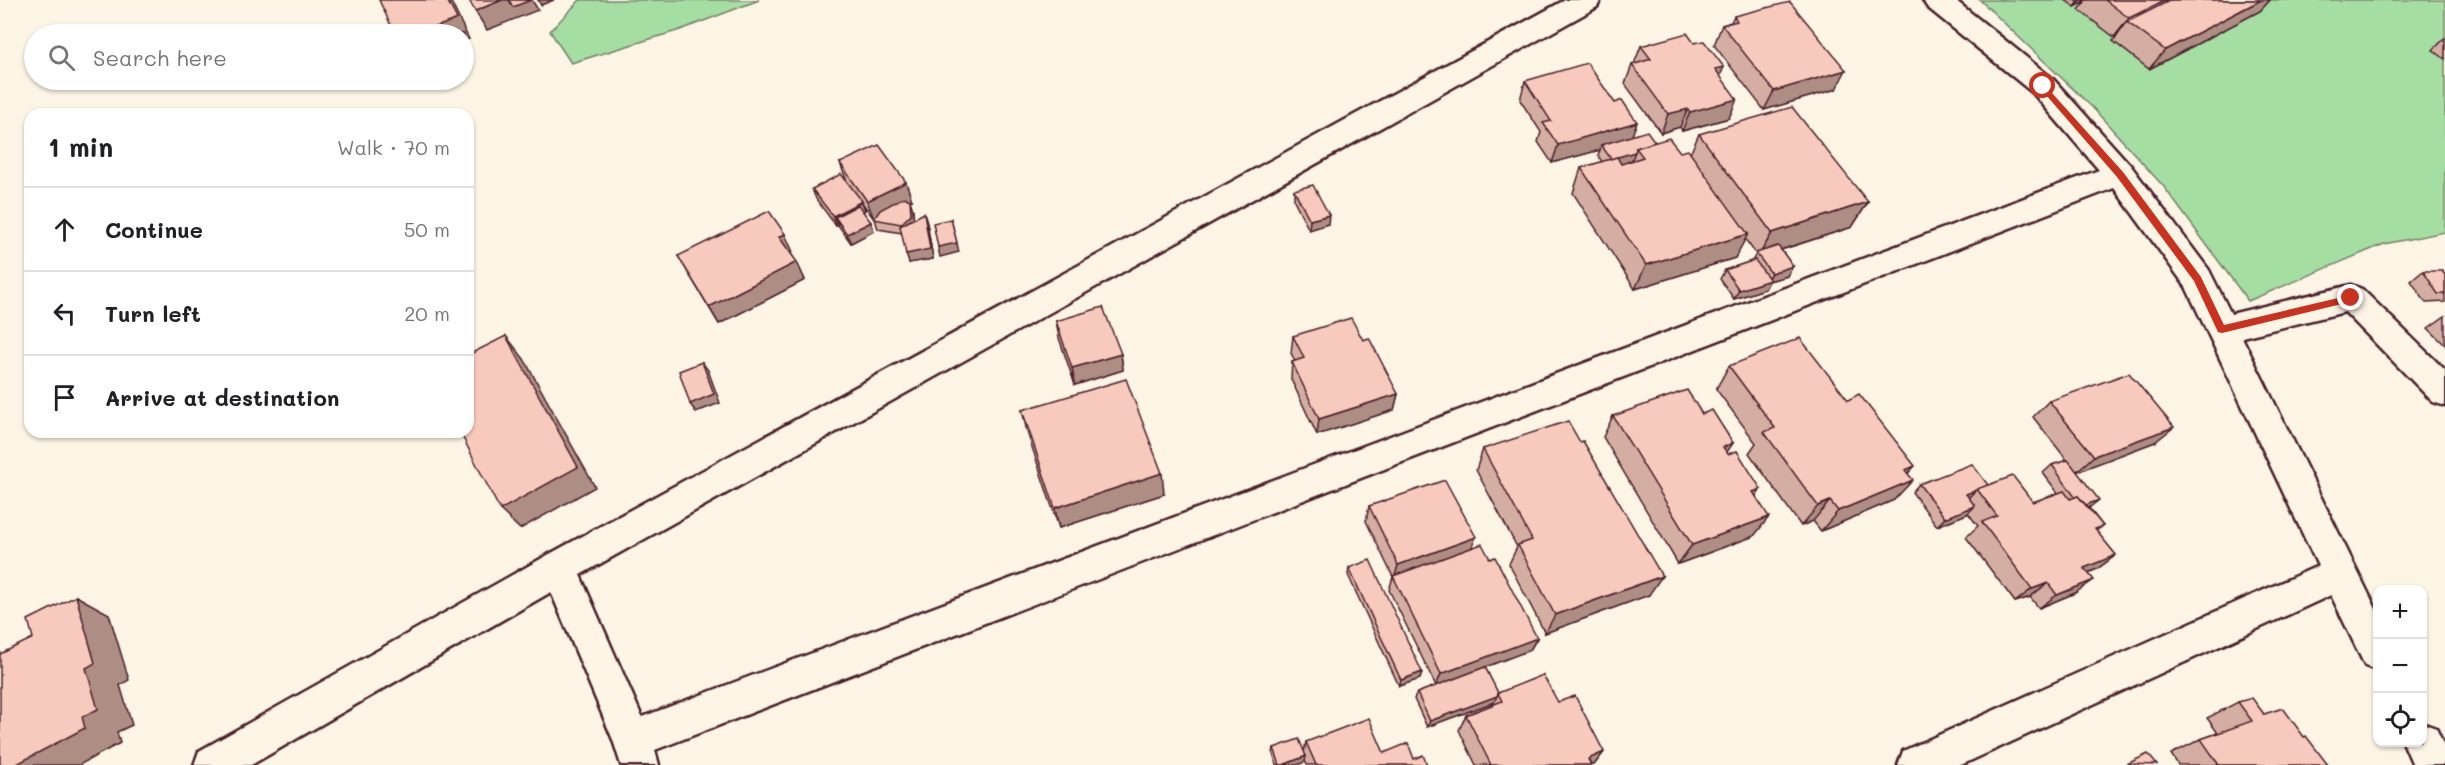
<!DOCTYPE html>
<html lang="en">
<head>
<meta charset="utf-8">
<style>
  :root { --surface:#fff; --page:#f6f6f6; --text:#202124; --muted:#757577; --line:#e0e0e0 }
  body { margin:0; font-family:Mali,sans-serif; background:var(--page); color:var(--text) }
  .controls { position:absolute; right:18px; bottom:18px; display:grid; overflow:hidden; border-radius:12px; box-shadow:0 2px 4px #0004 }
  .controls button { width:54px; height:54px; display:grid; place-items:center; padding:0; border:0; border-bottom:2px solid var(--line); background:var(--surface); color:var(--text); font:30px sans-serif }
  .stop { position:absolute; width:18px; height:18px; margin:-14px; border:4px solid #c8321e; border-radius:50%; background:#fff }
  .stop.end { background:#c8321e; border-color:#fff; box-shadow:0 2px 6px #0008 }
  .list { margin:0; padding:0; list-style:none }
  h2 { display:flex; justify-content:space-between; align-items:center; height:78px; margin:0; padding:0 24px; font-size:26px }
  h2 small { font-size:20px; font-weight:400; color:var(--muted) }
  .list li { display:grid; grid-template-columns:39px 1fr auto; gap:18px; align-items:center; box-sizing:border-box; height:84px; padding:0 24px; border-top:2px solid var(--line) }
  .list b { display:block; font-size:22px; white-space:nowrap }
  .list em { font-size:20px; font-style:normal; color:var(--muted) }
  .icon { flex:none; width:33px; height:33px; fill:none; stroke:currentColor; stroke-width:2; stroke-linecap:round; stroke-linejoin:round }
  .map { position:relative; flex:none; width:2445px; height:765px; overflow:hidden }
  .search { position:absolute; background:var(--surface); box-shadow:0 2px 4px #0004; left:24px; top:24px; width:450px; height:66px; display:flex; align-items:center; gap:15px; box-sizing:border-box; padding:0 21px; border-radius:33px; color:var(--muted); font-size:22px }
  .panel { position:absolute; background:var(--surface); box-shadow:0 2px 4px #0004; left:24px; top:108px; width:450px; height:330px; border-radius:18px }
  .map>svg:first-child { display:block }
</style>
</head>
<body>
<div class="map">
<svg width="2445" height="765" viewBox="0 0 2445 765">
  <rect width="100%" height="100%" fill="#fcf5e5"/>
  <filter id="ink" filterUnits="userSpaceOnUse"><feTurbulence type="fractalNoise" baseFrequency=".0167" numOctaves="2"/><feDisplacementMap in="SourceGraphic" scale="12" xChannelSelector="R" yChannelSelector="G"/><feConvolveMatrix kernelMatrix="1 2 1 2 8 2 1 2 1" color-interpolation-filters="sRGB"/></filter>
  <g filter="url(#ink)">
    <g fill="#a4dea3" stroke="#777e67" stroke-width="1.5">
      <polygon points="580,0 759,0 680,30 571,63 550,31"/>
      <polygon points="1980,0 2445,0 2445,232 2384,244 2248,301 2164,187 2093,108"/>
    </g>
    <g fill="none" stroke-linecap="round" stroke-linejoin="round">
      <defs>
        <g id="street">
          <polygon points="1565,0 1601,0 1597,7 580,575 642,717 2099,170 2033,93 1927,7 1923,0 1955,0 2053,79 2131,166 2209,270 2231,314 2351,285 2362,289 2445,370 2445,406 2433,402 2345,312 2242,337 2378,613 2378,671 2365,666 2331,595 1961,765 1898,765 1903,751 2318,566 2186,287 2114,188 655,750 659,765 621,765 613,740 551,592 251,765 194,765 199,751 546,556"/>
          <polygon points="2422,723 2436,728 2445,748 2445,765 2413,765 2403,742 2422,742"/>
        </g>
      </defs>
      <use href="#street" stroke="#4a1f2b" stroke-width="5"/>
      <use href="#street" fill="#fcf5e5" fill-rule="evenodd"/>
    </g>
    <g fill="#d5aea3" stroke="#4a1f2b" stroke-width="1.5">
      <polygon points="2065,0 2270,0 2260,11 2149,69 2113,41 2117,36 2114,37 2079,10 2085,2 2075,7"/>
      <polygon points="1734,16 1836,89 1764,110 1714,45 1722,25 1731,22"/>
      <polygon points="2445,38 2445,59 2433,50"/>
      <polygon points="1641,46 1720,76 1729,118 1682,131 1680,127 1661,133 1625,84 1632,65 1634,64"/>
      <polygon points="1525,81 1632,136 1655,142 1680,152 1690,154 1699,134 1868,202 1852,227 1781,250 1793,266 1787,276 1769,281 1765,289 1734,299 1720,279 1725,270 1752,261 1756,254 1745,239 1735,258 1635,289 1573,193 1581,168 1602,162 1598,155 1600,150 1552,163 1538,142 1541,132 1520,100"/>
      <polygon points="840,163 912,200 910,201 913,210 913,219 927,223 933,259 909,263 902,233 878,229 875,219 874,219 863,204 865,210 863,212 874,231 851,243 838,225 836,226 816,199 812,189 847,182"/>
      <polygon points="1294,190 1328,224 1309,230 1294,200"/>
      <polygon points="793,252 791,253 805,280 719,324 678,256"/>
      <polygon points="2423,271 2445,275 2445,302 2426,303 2411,281"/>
      <polygon points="2445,316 2445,345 2428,328"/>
      <polygon points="1056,321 1121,354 1123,370 1075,385 1059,338"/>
      <polygon points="1293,336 1363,340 1398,394 1394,410 1317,435 1291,379 1292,362 1295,361 1291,353"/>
      <polygon points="1729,366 1848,400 1908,474 1894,500 1821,531 1813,521 1801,526 1749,453 1756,443 1716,389"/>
      <polygon points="2049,401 2155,442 2077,471 2089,508 2103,526 2096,531 2116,555 2097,569 2088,573 2075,593 2039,608 2030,597 2015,602 1966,537 1978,526 1968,513 1937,526 1912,492 1919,484 1988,485 2033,502 2058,493 2043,473 2052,465 2067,460 2033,417"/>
      <polygon points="1022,410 1164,494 1059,528 1027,432"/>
      <polygon points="1702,414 1733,443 1726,452 1756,496 1754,536 1678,564 1603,437 1613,416"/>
      <polygon points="1483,449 1649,595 1545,633 1509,564 1517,547 1476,470"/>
      <polygon points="1369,506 1472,548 1490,559 1537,638 1530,650 1485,667 1498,693 1558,702 1604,752 1594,765 1476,765 1459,730 1466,715 1492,705 1494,702 1427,727 1414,699 1417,693 1436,686 1389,590 1393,577 1366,521"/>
      <polygon points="1349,568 1422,672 1420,679 1399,686 1348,575"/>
      <polygon points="2238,702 2264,714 2304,737 2328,765 2178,765 2171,754 2201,739 2218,733 2207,718"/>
      <polygon points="1306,742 1384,753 1414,759 1427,765 1307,765 1305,761 1297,765 1277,765 1273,754 1274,748 1304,752"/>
    </g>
    <g fill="#ae8d84" stroke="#4a1f2b" stroke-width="1.5">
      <polygon points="447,0 450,0 469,39 464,41 464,34 418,34"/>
      <polygon points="502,0 532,0 538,10 487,30 475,11"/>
      <polygon points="538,0 554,0 541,5"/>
      <polygon points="2080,0 2086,0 2075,7"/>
      <polygon points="2166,0 2190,0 2127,22 2117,36 2114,37 2129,18"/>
      <polygon points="2261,0 2270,0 2260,11 2149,69 2165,50"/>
      <polygon points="1724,67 1716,86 1715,69"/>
      <polygon points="1846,70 1836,89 1764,110 1774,91"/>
      <polygon points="1737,99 1729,118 1682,131 1690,112"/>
      <polygon points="1688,109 1680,127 1661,133 1668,114"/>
      <polygon points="1637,122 1630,141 1601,145 1600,150 1552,163 1558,145"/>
      <polygon points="1635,152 1631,162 1607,169 1611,159"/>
      <polygon points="906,182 912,200 910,201 913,210 914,223 904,234 901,224 910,201 874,219 867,201"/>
      <polygon points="862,201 865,210 840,224 835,217 838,225 836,226 833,216"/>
      <polygon points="1868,202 1852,227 1758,257 1772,233"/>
      <polygon points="924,213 927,223 933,259 909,263 906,254"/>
      <polygon points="1329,215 1328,224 1309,230 1310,220"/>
      <polygon points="951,219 959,252 940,257 938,247"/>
      <polygon points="871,222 874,231 851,243 847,234"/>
      <polygon points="785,234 793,252 788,254 779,237"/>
      <polygon points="1748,234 1735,258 1635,289 1646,265"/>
      <polygon points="797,262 805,280 719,324 709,307"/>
      <polygon points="1793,266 1787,276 1769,281 1765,289 1734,299 1739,290 1766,281 1771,273"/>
      <polygon points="506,336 524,359 595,487 520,529 500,510"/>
      <polygon points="1121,354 1123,370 1075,385 1072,368"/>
      <polygon points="702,362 708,370 720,403 696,412 690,404"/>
      <polygon points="1398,394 1394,410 1317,435 1319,419"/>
      <polygon points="2174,427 2155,442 2076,472 2094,456"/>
      <polygon points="1733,443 1719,464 1723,447"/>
      <polygon points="1915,466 1896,486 1905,470"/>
      <polygon points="1162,473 1164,494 1059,528 1055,508"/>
      <polygon points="1913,480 1894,500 1821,531 1838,511"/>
      <polygon points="1761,489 1746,509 1753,492"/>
      <polygon points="1976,490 1968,498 1966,494"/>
      <polygon points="2099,500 2089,508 2082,506"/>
      <polygon points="1830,501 1813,521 1801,526 1818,506"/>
      <polygon points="1975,506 1967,514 1937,526 1945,518"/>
      <polygon points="1769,517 1754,536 1678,564 1692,545"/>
      <polygon points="1476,537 1470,552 1394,579 1398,565"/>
      <polygon points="2116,555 2097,569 2066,582 2084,568"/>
      <polygon points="1662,576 1649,595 1545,633 1555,615"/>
      <polygon points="2094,580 2075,593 2039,608 2057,595"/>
      <polygon points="2048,583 2030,597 2015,602 2032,589"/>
      <polygon points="76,596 109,614 129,680 120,685 132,725 117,732 120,743 79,765 15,765 82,717 86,668"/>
      <polygon points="1537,638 1530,650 1436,686 1441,674"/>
      <polygon points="1422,672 1420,679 1399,686 1401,680"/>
      <polygon points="1497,696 1494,702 1427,727 1430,721"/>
      <polygon points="1604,752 1594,765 1583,765 1588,759"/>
      <polygon points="1306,756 1305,762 1297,765 1283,765"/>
    </g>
    <g fill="#f8cabd" stroke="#4a1f2b" stroke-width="1.5">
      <polygon points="379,0 447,0 457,19 418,34 395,34"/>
      <polygon points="469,0 502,0 475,11"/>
      <polygon points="509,0 531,0 513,7"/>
      <polygon points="2105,0 2166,0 2129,18"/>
      <polygon points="2171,0 2261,0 2165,50 2127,22"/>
      <polygon points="1790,2 1846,70 1774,91 1722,25 1737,21 1734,16"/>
      <polygon points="1687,33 1694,43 1704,41 1724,67 1715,69 1737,99 1690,112 1688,109 1668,114 1632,65 1651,59 1641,46"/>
      <polygon points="1587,63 1615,103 1622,100 1637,122 1558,145 1543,123 1551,121 1525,81"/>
      <polygon points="1792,107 1868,202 1772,233 1699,134"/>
      <polygon points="1647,131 1655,142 1636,148 1635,152 1611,159 1601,145"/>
      <polygon points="1669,138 1680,152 1688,150 1748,234 1646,265 1581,168 1617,157 1621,164 1643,157 1636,148"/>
      <polygon points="879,145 906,182 867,201 840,163"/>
      <polygon points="841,174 862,201 833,216 812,189"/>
      <polygon points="1313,185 1329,215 1310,220 1294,190"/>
      <polygon points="904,197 910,200 911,214 901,224 874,219 880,210"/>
      <polygon points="858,205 871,222 847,234 835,217"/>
      <polygon points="769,211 785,234 779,237 797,262 709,307 678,256"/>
      <polygon points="924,213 930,249 906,254 900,226"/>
      <polygon points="951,219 957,243 938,247 933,223"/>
      <polygon points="1778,246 1793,266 1771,273 1756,253"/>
      <polygon points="1755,260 1770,280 1739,290 1725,270"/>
      <polygon points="2423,271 2442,271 2445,275 2445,294 2438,294"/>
      <polygon points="1103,307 1121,354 1072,368 1056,321"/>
      <polygon points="1351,318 1363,340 1369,338 1398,394 1319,419 1292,362 1304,358 1293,336"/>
      <polygon points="506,336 578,467 500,510 460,432 468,432 468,355"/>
      <polygon points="1800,338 1848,400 1859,394 1915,466 1905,470 1913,480 1838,511 1830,501 1818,506 1764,432 1775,428 1729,366"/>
      <polygon points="702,362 714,394 690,404 679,371"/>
      <polygon points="2129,373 2174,427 2094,456 2049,401"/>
      <polygon points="1126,379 1162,473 1055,508 1022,410"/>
      <polygon points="1687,390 1702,414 1712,410 1733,443 1723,447 1728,454 1737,451 1761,489 1753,492 1769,517 1692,545 1613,416"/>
      <polygon points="1568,421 1580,442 1583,441 1662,576 1555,615 1518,545 1532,540 1483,449"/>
      <polygon points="2068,460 2099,500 2086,505 2078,496 2075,497 2052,465"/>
      <polygon points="1972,464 1988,485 1966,494 1975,506 1945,518 1919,484"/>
      <polygon points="2013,476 2033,502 2064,491 2070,499 2078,496 2103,526 2095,529 2116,555 2084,568 2094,580 2057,595 2048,583 2032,589 1982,522 1997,516 1977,489"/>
      <polygon points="1445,480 1476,537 1398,565 1369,506"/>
      <polygon points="1482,544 1490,559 1495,557 1537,638 1441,674 1393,576"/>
      <polygon points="1370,560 1422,672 1401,680 1349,568"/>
      <polygon points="76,596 95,663 86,668 98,709 82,717 85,728 15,765 0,765 0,654 33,638 28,620"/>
      <polygon points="1485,667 1498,693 1497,696 1430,721 1417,693"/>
      <polygon points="1543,675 1558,702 1575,696 1604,752 1588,759 1591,765 1491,765 1466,715 1502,701 1498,693"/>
      <polygon points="2252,698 2264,714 2283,708 2304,737 2306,736 2328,765 2219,765 2201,739 2252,721 2238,702"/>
      <polygon points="1369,718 1384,753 1408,743 1414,759 1423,755 1427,765 1316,765 1306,742"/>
      <polygon points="1299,739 1306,756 1283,765 1280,765 1274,748"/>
      <polygon points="2148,754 2157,765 2127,764"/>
    </g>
  </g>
  <polygon fill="#c8321e" points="2043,83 2123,172 2201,277 2224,325 2351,295 2354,296 2354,301 2222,333 2218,332 2194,281 2117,177 2040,88 2039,86"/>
</svg>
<div class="controls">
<button>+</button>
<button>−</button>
<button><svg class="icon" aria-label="locate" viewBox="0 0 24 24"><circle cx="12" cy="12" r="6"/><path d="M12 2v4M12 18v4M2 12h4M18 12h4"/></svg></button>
</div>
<div class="stop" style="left:2043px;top:86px"></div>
<div class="stop end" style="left:2351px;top:298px"></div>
<div class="search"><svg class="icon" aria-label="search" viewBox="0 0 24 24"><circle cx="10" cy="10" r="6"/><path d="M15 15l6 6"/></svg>Search here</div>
<section class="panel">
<h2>1 min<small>Walk · 70 m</small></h2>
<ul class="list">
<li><svg class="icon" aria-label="ahead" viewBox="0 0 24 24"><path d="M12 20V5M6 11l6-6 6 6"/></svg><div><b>Continue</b></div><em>50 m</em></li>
<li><svg class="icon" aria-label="left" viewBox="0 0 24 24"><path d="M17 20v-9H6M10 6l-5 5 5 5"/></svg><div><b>Turn left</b></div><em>20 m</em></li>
<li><svg class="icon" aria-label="arrive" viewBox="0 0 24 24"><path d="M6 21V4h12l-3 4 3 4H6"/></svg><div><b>Arrive at destination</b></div></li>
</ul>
</section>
</div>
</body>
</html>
